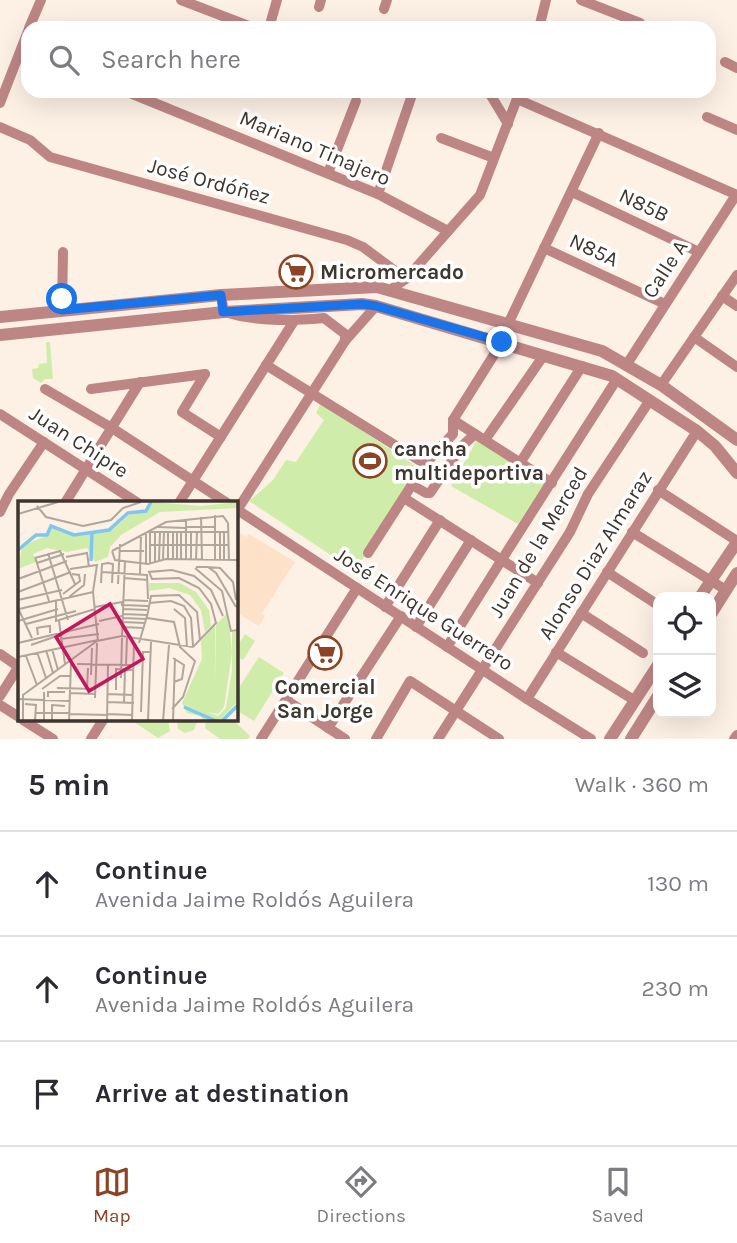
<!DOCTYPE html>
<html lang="en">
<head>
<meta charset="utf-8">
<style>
  :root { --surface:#fff; --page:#f7f7f7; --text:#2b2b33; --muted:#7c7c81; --line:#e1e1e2; --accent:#8c4424 }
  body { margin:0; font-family:Karla,sans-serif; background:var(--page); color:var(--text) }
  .controls { position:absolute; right:21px; bottom:21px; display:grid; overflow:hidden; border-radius:14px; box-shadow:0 7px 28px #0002 }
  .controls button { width:63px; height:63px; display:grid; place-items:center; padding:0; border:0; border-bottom:2px solid var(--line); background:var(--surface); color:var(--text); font:35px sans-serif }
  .stop { position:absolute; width:21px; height:21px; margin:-16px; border:5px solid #1a73e8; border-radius:50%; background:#fff }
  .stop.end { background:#1a73e8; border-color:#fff; box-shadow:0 2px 7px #0008 }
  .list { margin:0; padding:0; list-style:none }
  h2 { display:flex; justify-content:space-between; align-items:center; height:91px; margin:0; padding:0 28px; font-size:30px }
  h2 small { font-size:23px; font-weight:400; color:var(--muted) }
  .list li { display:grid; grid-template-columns:46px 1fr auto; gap:21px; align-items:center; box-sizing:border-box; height:105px; padding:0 28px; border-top:2px solid var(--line) }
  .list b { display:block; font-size:26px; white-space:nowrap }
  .list p { margin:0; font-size:23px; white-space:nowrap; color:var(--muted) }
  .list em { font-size:23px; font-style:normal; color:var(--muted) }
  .icon { flex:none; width:38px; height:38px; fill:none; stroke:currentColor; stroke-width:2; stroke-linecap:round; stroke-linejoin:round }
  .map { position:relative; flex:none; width:737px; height:739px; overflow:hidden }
  .search { position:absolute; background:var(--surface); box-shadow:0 7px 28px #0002; left:21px; right:21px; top:21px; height:77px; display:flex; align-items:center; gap:18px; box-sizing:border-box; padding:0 24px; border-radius:21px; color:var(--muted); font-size:26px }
  .sheet { height:406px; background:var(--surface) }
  nav { display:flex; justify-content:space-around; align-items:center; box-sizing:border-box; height:98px; border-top:2px solid var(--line); background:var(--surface); font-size:19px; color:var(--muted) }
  nav a { display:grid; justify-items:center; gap:4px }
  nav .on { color:var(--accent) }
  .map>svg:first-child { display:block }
</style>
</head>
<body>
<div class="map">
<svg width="737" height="739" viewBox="0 0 737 739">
  <rect width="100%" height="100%" fill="#fdf0e5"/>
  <polygon fill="#fde2c9" points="238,532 246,537 249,534 295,562 262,613 265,616 259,626 236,612"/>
  <g fill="#d0ecab">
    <polygon points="46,342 50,342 53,379 45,379 41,383 33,378 32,369 38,368 39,364 47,363"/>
    <polygon points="321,403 420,469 355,571 249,501 273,480 286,460 296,462 324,420 316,413"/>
    <polygon points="477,440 546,482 518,524 451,486"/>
    <polygon points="245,634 255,641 243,660 236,656 236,648"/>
    <polygon points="259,657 284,673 254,721 236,710 236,692"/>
    <polygon points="131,720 168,720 170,731 158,738"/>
    <polygon points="177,720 198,720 194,730 185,733 178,729"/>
    <polygon points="206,720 233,720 250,736 248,739 220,739 205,728"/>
  </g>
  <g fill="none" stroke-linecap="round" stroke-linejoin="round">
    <g stroke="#bd8685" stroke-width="10">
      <polyline points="181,0 254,28"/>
      <polyline points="581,0 640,23"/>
      <polyline points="319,7 321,0"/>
      <polyline points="384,9 387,0"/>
      <polyline points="29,28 41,0"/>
      <polyline points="269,28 277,0"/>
      <polyline points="539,28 546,0"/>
      <polyline points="725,62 737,68"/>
      <polyline points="125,91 378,194 448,231"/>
      <polyline points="484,91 490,94 508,124"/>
      <polyline points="517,99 737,195"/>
      <polyline points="0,103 28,31"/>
      <polyline points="707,117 737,130"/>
      <polyline points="0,127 30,140 50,157 347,240 363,247 406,279"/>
      <polyline points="441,138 494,158"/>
      <polyline points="328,173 356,101"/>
      <polyline points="572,192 699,252"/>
      <polyline points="378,194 413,92"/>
      <polyline points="544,248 665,304"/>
      <polyline points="390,290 406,279 480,195 520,91"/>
      <path d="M 221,295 L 224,312 C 257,322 290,321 324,318 L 345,334 L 345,341"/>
      <polyline points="722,296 737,306"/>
      <polyline points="62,310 63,252"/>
      <polyline points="508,324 599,133"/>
      <polyline points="694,337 737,367"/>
      <polyline points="627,364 736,195"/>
      <polyline points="266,365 443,475"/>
      <polyline points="205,374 182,412 221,437"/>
      <polyline points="661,385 737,275"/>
      <polyline points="45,389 112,428 227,503"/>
      <polyline points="91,389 205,374"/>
      <polyline points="0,414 138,503"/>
      <polyline points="453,420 552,483"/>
      <polyline points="485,440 544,355"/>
      <polyline points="520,463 582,366"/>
      <polyline points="412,485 426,493 430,493 462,446 475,434"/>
      <polyline points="658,490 737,541"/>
      <polyline points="404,498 538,583"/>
      <polyline points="65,503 140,382"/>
      <polyline points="179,503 294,321"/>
      <polyline points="236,509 527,699 591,739"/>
      <polyline points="0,512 9,494 44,442"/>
      <polyline points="236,512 345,341 376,306"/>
      <polyline points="632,532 726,590"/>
      <polyline points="368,553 426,463 453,434 453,420 502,342"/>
      <polyline points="607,572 658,605"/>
      <polyline points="385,607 440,520"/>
      <polyline points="581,613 643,653"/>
      <polyline points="416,627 471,540"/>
      <path d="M 447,647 C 503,557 560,468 617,379"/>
      <polyline points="556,652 634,700"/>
      <polyline points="0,654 19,667"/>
      <polyline points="0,696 19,666"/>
      <polyline points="527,699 697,431"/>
      <polyline points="286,700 345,739"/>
      <polyline points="0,705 19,717"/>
      <polyline points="23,720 53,739"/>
      <polyline points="328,728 401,616"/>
      <polyline points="91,739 103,720"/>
      <polyline points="261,739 357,588"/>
      <polyline points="376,739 410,681 499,739"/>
      <polyline points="438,739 570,532 588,494 650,400"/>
      <polyline points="734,739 737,735"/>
    </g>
    <g stroke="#bd8685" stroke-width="12">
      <polyline points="0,317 221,295 377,287 602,351 661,385 737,440"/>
      <polyline points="0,335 224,312 362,304 376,306 612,376 697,431 715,446 737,473"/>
      <polyline points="700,597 737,542"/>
      <polyline points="711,614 737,573"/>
      <polyline points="610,739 658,665"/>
      <polyline points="631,739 658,696"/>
    </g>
  </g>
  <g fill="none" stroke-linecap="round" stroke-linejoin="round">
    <polyline stroke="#1a73e8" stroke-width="9" points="62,299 62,310 221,295 223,312 362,304 376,306 502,342"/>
  </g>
  <defs>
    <symbol id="supermarket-ring" viewBox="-11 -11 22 22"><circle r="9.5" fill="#fff" stroke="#8c4424" stroke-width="1.5"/><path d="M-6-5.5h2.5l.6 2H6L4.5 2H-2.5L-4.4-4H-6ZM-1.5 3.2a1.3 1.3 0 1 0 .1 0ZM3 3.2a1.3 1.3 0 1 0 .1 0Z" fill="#8c4424"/></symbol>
    <symbol id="stadium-ring" viewBox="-11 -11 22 22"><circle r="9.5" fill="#fff" stroke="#8c4424" stroke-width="1.5"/><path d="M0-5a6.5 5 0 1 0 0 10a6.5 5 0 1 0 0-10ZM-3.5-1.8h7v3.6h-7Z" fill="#8c4424"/></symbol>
  </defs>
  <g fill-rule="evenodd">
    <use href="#supermarket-ring" x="277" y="253" width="38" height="38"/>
    <use href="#stadium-ring" x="351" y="442" width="38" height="38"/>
    <use href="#supermarket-ring" x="306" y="634" width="38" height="38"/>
  </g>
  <g text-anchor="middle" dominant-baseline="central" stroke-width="7" stroke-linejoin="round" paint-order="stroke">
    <g font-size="21" fill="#3f362f" stroke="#fff">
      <text transform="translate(315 148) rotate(23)">Mariano Tinajero</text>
      <text transform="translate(209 181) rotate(15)">José Ordóñez</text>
      <text transform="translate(644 205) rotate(25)">N85B</text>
      <text transform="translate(594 250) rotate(25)">N85A</text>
      <text transform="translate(665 269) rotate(-57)">Calle A</text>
      <text transform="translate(79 442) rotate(33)">Juan Chipre</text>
      <text transform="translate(538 542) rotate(-59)">Juan de la Merced</text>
      <text transform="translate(595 555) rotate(-58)">Alonso Diaz Almaraz</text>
      <text transform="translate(424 609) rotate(33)">José Enrique Guerrero</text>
    </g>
    <g font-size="21" font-weight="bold" fill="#3f362f" stroke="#fff" text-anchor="start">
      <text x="320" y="272">Micromercado</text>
      <text x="394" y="449">cancha<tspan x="394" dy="24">multideportiva</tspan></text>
      <text x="325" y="687" text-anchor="middle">Comercial<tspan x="325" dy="24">San Jorge</tspan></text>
    </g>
  </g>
  <g transform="translate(18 501)">
    <rect width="220" height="220" fill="#fdf0e5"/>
    <path d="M 135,1 L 183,5 L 220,1 L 220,7 L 142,11 L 103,34 L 92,46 L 90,56 L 77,61 L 69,47 L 49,51 L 29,47 L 15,53 L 18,61 L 0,68 L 4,45 L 30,34 L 33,27 L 60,35 L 94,29 L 111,14 L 129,11 ZM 131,82 L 162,82 L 178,91 L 191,109 L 193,125 L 187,131 L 183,109 L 172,94 L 151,87 L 131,90 ZM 210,111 L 214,152 L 206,206 L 200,213 L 189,211 L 200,215 L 208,207 L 214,170 L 214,131 L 220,130 L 220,200 L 201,220 L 185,220 L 183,215 L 169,212 L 164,202 L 184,158 L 183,140 L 197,124 L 197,178 L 198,124 Z" fill="#d0ecab"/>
    <path fill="none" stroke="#7fc7ee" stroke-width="3.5" d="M 0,49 L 18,34 L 29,34 L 33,25 L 56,34 L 91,29 L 110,12 L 128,10 L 133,1M 73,60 L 74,30M 166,206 L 198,220M 204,220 L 220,204"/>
    <path fill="none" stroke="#b1a69c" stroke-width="2" d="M 19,5 L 28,16 L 65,25 L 93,19 L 105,7 L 123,1M 0,13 L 40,1M 197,14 L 197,58M 183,16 L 184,58M 168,18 L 168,58M 140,26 L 168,27M 168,26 L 197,26M 128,33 L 128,62M 132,44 L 211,44M 94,50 L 148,21 L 205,15 L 210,22 L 211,60M 94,50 L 97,59 L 130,63 L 148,58 L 220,59M 101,50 L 126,50M 30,52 L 50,119M 17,56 L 31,100M 48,56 L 69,52 L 71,66M 17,57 L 42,50 L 57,83M 145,58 L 146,31M 150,58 L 150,31M 173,58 L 173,31M 178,58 L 179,31M 141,59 L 142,31M 155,59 L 155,31M 159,59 L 159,31M 163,59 L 163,31M 202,59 L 202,31M 206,60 L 206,31M 137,61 L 137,31M 19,62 L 46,53M 132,62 L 132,31 L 211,31M 178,66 L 190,66 L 198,72 L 218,106M 190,66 L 202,67 L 215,81 L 218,99M 177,67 L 204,90 L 213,130 L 220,129M 52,68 L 79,64 L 75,91 L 80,140M 84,71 L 129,74M 122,73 L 123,34M 129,73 L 130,98M 106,77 L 130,79M 0,78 L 49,60M 83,82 L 84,63 L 90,62 L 95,63 L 94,82M 100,83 L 102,43M 0,91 L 53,71M 45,93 L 62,80 L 61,74 L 54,73M 51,96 L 66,84 L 67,73M 0,99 L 44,89M 38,99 L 38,120 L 77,108M 105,99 L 130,100M 131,102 L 153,100 L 166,105 L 173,117 L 175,145M 105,104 L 130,105M 77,106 L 104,101 L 104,105M 0,107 L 14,137M 1,108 L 75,91M 105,108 L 129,109M 156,108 L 167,117 L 169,146M 105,113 L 129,114M 129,116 L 133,95 L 161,94 L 179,111 L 182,139M 105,117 L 129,118M 129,117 L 156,121 L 162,146 L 177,160 L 165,196 L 154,208M 0,120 L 40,108M 41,120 L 47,163M 81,120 L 104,115M 105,121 L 127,122M 198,122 L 193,103 L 181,87 L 161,77 L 134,78 L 131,71 L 154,69 L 176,75 L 193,89 L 205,115M 8,123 L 58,110M 104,126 L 126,127M 20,134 L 19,127 L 24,126 L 32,125 L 32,132M 104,135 L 107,60M 42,138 L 81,133M 0,142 L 81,123M 121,142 L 129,115M 13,144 L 36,136M 175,146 L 199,121M 34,148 L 40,169M 28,149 L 35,172M 19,151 L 28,177M 8,155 L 19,184M 0,156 L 80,139M 155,157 L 166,164 L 164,178 L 156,181M 59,163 L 117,164M 108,164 L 109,137M 73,174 L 74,147M 103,177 L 104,137M 39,187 L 78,188M 24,188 L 42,175 L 52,175M 69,188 L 70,167M 98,189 L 98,168 L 115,169M 52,192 L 77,193M 89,193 L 115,194M 30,196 L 30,191 L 47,191M 77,197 L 79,142M 0,198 L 51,200M 89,201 L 116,202M 106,202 L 107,168M 7,203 L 18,204 L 17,220M 123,211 L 125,151 L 133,151M 17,212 L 51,212M 51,213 L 89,214M 89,213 L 114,214M 5,220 L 5,194 L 79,140 L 104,135 L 175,146M 26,220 L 26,191M 34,220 L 34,204 L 47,205M 51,220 L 53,161M 89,220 L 90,163M 114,220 L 116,141M 130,220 L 133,141M 145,220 L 151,144M 155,220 L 157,157"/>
    <path fill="#c2185b" fill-opacity="0.15" stroke="#c2185b" stroke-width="3.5" d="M 92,103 L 125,158 L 71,190 L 38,136 Z"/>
    <rect width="220" height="220" fill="none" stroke="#3f362f" stroke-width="3.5"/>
  </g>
</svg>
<div class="controls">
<button><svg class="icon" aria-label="locate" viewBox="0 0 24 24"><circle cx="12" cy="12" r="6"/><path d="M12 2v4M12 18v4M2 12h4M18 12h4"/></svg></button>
<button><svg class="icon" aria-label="layers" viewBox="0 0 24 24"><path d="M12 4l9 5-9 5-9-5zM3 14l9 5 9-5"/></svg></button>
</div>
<div class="stop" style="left:62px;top:299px"></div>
<div class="stop end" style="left:502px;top:342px"></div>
<div class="search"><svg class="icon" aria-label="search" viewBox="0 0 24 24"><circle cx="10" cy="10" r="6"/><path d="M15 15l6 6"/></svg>Search here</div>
</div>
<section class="sheet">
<h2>5 min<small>Walk · 360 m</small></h2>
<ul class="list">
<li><svg class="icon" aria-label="ahead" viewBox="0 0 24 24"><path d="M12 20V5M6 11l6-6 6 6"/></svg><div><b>Continue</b><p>Avenida Jaime Roldós Aguilera</p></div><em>130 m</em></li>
<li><svg class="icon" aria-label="ahead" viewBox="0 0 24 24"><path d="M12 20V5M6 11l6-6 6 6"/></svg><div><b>Continue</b><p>Avenida Jaime Roldós Aguilera</p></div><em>230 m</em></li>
<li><svg class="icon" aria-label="arrive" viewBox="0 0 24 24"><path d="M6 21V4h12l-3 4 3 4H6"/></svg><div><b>Arrive at destination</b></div></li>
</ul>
</section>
<nav>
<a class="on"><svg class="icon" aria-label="map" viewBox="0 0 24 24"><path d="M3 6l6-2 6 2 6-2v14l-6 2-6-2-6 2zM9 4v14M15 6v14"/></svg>Map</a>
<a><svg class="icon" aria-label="directions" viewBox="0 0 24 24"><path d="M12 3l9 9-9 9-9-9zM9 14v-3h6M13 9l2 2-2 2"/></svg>Directions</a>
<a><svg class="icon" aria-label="saved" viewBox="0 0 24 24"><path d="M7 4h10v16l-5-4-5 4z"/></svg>Saved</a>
</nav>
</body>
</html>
